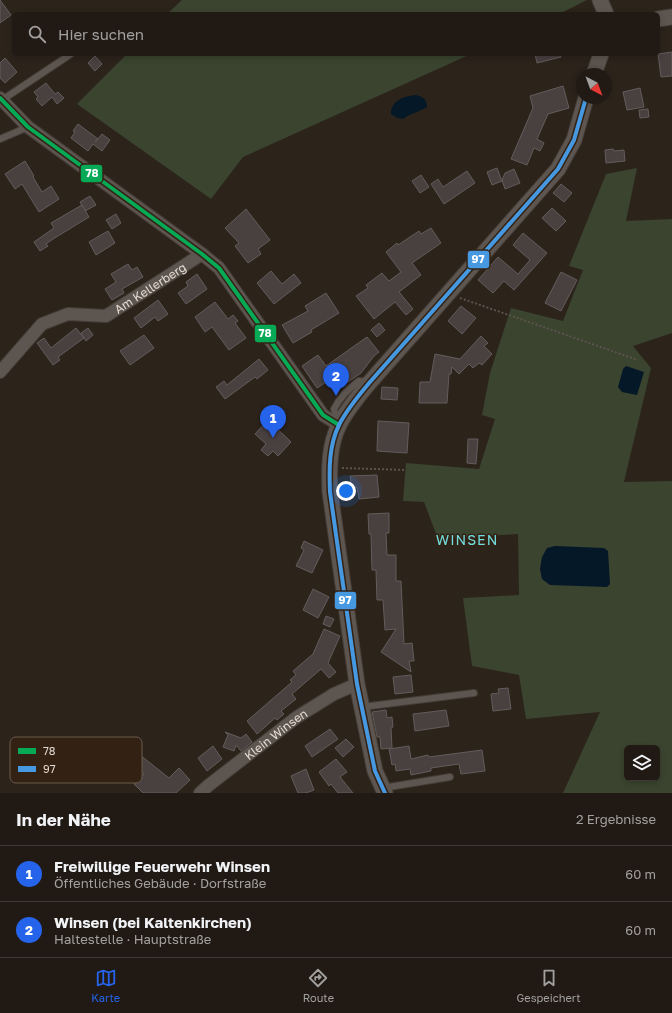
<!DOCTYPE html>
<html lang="de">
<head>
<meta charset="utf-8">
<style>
  :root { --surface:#211a14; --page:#29231d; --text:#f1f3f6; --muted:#a2a1a0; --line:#3e3834; --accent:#2563eb }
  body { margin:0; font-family:"Golos Text",sans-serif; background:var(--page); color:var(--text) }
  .controls { position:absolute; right:12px; bottom:12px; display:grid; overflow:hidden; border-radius:6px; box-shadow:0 2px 6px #0003 }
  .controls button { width:36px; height:36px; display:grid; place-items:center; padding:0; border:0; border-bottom:1px solid var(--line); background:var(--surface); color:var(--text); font:20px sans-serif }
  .compass { position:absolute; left:576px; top:68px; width:36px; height:36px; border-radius:50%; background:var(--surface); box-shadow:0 2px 6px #0003; rotate:139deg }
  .you { position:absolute; left:346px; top:491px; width:14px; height:14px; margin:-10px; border:3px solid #fff; border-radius:50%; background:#1a73e8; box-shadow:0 0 0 6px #1a73e833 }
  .badge { display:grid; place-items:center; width:26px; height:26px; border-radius:50%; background:var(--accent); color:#fff; font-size:13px; font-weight:700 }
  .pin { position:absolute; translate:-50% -33px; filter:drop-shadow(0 1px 2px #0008) }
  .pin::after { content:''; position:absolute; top:21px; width:14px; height:12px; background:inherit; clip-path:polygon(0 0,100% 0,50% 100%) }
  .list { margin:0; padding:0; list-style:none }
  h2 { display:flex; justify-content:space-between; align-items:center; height:52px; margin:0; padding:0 16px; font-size:17px }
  h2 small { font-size:13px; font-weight:400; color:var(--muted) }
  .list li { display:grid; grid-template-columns:26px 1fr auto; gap:12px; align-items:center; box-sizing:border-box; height:56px; padding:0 16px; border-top:1px solid var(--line) }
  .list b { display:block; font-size:15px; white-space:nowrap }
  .list p { margin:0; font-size:13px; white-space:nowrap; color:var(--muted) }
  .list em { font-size:13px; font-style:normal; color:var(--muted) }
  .icon { flex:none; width:22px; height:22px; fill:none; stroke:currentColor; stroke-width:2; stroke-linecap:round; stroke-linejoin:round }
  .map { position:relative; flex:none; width:672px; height:793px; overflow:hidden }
  .search { position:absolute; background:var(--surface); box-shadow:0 2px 6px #0003; left:12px; right:12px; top:12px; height:44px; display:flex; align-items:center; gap:10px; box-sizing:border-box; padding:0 14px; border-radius:6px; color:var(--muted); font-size:15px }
  .sheet { height:164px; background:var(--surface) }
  nav { display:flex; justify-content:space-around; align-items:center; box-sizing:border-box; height:56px; border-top:1px solid var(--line); background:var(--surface); font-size:11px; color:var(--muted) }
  nav a { display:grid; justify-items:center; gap:2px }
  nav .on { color:var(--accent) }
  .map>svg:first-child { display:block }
</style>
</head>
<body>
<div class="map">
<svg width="672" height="793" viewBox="0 0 672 793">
  <rect width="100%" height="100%" fill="#2c231b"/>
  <g fill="#3a442f" fill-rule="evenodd">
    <polygon points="182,0 587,0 559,14 167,14"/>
    <polygon points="127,54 471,54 243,157 211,199 77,104"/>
    <path d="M 637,168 L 626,221 L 672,219 L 672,333 L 633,346 L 651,368 L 624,482 L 672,481 L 672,793 L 563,793 L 600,712 L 526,719 L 519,675 L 472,666 L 463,598 L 519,595 L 518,534 L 438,539 L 424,502 L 403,501 L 406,463 L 479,469 L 495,419 L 482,415 L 490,373 L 511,308 L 563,321 L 583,270 L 569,266 L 606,174 ZM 627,748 L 657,748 L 657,778 L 627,778 Z"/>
  </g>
  <g fill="#041827">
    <path d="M 416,95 C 423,97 427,99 427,107 C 419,112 411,113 403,119 L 397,118 L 391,114 C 391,100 405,96 416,95 Z"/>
    <polygon points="626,366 644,372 637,395 622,392 618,387 623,369"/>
    <polygon points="555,546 604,548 608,551 610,584 607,587 550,585 542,579 540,569 542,557 547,548"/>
  </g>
  <g fill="#494040" stroke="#645c5c">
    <polygon points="0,0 11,15 0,23"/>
    <polygon points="672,52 672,76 661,77 658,54"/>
    <polygon points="535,54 560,54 561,57 537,63"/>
    <polygon points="95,56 102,64 95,71 88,63"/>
    <polygon points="5,58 17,72 5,83 0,78 0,63"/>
    <polygon points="46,83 55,94 58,92 64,98 57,104 52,97 42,106 36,99 38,97 34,92"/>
    <polygon points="563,86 569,108 548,114 537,139 544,143 540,151 534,148 527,165 511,159 533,108 530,96"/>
    <polygon points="640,88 644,107 627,110 623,92"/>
    <polygon points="648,109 649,117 640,118 639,110"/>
    <polygon points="78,124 98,139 95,142 102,134 110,140 102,151 93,144 88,151 71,138 75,132 73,131"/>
    <polygon points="613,149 614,151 624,150 625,161 606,163 605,150"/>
    <polygon points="25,161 34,176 33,177 42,192 51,186 59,199 39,212 22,184 15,189 5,174"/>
    <polygon points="497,168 502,181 492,185 487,172"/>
    <polygon points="514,169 520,183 505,189 502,180 505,173"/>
    <polygon points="467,171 475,183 444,204 431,184 438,179 443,187"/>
    <polygon points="421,175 429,187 420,193 412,181"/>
    <polygon points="561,184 572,193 564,202 553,193"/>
    <polygon points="90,196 96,205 85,211 80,202"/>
    <polygon points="82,205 89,217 53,239 46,244 48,246 40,251 34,242 54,228 51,223"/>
    <polygon points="552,208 566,221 556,231 542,218"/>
    <polygon points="246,209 270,240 258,249 261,254 248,263 235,246 239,243 225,228"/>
    <polygon points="116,214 121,223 112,229 106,220"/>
    <polygon points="431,228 441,243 412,263 421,275 399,292 413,309 406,315 395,302 374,319 356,296 368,288 366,285 382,273 389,281 401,272 386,252 397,243 398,245 419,231 421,234"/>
    <polygon points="108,231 115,243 96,255 89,242"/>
    <polygon points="523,233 547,253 514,290 504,281 493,293 478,280 498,257 518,274 530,260 513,245"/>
    <polygon points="128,264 132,270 137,267 143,277 122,289 124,293 112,300 105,289 116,282 111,274"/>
    <polygon points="271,271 282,284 294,274 301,283 274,304 257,283"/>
    <polygon points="561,272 577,280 561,311 545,303"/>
    <polygon points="197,274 207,289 186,304 178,293 188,286 186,282"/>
    <polygon points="326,293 339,313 311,330 312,332 293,343 282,325 308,311 305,306"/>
    <polygon points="158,300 168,314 158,321 155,317 141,328 134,318"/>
    <polygon points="215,302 228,319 233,315 238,321 235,323 246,338 229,350 212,327 205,332 195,317"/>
    <polygon points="461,306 476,318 462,334 448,321"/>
    <polygon points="379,323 385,330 377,337 371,330"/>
    <polygon points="76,328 84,338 58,357 60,360 53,365 37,343 44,338 51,348"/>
    <polygon points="88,328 93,335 86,341 81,333"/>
    <polygon points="144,335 154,348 130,365 120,351"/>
    <polygon points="481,336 488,343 484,346 492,354 482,365 479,363 473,368 469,364 459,374 452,367 451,374 449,374 447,403 419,403 420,382 430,382 435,354 460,359"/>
    <polygon points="367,337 379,352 374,356 361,373 336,390 329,380 317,388 302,366 318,355 326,366"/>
    <polygon points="259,359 268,370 257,379 255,377 225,399 216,387 224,381 227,385"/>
    <polygon points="382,387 398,388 397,400 381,399"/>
    <polygon points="268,420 291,442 278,456 273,451 268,456 261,450 266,444 255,434"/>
    <polygon points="378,421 409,423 407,453 377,451"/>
    <polygon points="468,439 478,439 476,464 467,463"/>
    <polygon points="377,475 379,497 359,499 357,487 352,488 350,476"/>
    <polygon points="389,513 389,533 386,533 387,555 396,555 396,581 401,581 404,644 412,643 414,661 409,661 411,672 381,652 396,629 385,630 383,600 377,600 376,570 372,570 371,534 369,534 368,514"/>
    <polygon points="304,541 323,550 312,573 296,566 304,550 301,548"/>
    <polygon points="313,589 329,597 318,618 303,610"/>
    <polygon points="326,616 334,619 330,627 323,624"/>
    <polygon points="324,629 340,636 328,663 336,672 329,678 321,669 292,694 296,699 281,711 284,714 277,720 275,718 257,734 247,721 292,682 290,680 296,675 293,671 313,654"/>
    <polygon points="411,675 413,692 395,694 393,677"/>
    <polygon points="508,688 511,709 493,711 491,694 499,693 498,689"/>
    <polygon points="386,710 387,718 392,717 393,727 391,728 392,748 381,749 380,737 377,737 372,712"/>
    <polygon points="446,710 449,726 415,731 413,714"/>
    <polygon points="330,729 338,739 312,757 305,746"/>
    <polygon points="225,732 241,738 246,734 252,742 241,751 236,745 234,751 223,747 228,735"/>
    <polygon points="346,739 354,747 343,757 335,748"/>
    <polygon points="213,746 222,759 207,771 198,758"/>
    <polygon points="409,746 411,759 428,755 429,757 482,750 485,771 461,774 459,764 431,768 431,771 411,775 410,769 396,771 395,764 392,765 389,749"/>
    <polygon points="135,751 169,778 179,768 190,780 176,793 143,793 134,784 144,774 127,760"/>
    <polygon points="336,759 347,772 340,777 353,793 338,793 331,784 329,786 319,772"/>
    <polygon points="306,769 314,790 306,793 298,793 291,776"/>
  </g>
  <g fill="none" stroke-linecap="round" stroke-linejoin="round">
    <defs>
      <g id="service">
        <polyline points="2,100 71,54"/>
        <polyline points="0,139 28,127"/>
        <path d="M 338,422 L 334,409 C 340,397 348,389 359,381 L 368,382"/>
        <polyline points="362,707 474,693"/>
        <polyline points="383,788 450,777"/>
      </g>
      <g id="minor">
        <polyline points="0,98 28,127 202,254 219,268 323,415 339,425"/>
        <path id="s1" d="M 0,372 L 42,324 L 68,314 L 106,316 L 202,254"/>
        <path id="s2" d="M 200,793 L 209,785 L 297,717 L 334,694 L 357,684"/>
      </g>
      <g id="tertiary">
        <polyline points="600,0 606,14"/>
        <polyline points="658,19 672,17"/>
        <polyline points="594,74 601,54"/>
        <path d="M 385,793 L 375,771 L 357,684 L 330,492 C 329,469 329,445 339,425 C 347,409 359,395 370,382 L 558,169 L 574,140 L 586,98"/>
      </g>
    </defs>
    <use href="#service" stroke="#463e38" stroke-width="8"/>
    <use href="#minor" stroke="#463e38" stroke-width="14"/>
    <use href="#tertiary" stroke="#463e38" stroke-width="17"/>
    <g stroke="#5b534e" stroke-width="2" stroke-dasharray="2 2" stroke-linecap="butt">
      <polyline points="460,298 638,360"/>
      <polyline points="342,468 406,470"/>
    </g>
    <use href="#service" stroke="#5d554f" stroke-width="6"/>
    <use href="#minor" stroke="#5d554f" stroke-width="12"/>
    <use href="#tertiary" stroke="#5d554f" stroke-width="15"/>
    <defs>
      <polyline id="bus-1" points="0,98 28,127 202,254 219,268 323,415 339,425"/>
      <path id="bus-2" d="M 385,793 L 375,771 L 357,684 L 330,492 C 329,469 329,445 339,425 C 347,409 359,395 370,382 L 558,169 L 574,140 L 586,98"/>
    </defs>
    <use href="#bus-1" stroke="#332214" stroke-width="7"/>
    <use href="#bus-2" stroke="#332214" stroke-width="7"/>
    <use href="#bus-1" stroke="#06aa56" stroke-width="4"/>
    <use href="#bus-2" stroke="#4699e1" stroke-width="4"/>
  </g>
  <g text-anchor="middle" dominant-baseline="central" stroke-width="3" stroke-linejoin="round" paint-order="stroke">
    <g font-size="12" fill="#e6dbd2" stroke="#332214">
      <text stroke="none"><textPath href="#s1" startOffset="182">Am Kellerberg</textPath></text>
      <text stroke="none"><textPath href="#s2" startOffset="96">Klein Winsen</textPath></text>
    </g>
    <g font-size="14" letter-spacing="1" fill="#70dddf" stroke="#332214">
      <text x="467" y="539">WINSEN</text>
    </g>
  </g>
  <rect x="10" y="737" width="132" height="46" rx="6" fill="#332214" stroke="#695a4d" stroke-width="1"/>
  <rect x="18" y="748" width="18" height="6" fill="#06aa56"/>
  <rect x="18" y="766" width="18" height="6" fill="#4699e1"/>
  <g font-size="11" fill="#e6dbd2">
    <text x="43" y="755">78</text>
    <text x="43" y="773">97</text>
  </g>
  <g stroke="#332214" stroke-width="1.5">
    <rect x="80" y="164" width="23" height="19" rx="4" fill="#06aa56"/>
    <rect x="467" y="250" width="23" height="19" rx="4" fill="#4699e1"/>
    <rect x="254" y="324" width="23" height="19" rx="4" fill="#06aa56"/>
    <rect x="334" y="591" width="23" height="19" rx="4" fill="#4699e1"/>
  </g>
  <g font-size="11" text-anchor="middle" font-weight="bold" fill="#fff">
    <text x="92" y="177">78</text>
    <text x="478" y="263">97</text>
    <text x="265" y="337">78</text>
    <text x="345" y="604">97</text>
  </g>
</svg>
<div class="controls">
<button><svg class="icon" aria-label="layers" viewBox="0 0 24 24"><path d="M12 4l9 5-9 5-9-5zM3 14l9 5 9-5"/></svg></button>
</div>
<svg class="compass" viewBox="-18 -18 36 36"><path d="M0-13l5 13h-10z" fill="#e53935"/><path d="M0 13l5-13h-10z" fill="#a2a1a0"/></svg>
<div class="you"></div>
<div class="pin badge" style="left:273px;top:438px">1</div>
<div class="pin badge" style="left:336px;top:396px">2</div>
<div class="search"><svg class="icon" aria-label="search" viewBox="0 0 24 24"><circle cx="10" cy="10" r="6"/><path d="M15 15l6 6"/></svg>Hier suchen</div>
</div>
<section class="sheet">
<h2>In der Nähe<small>2 Ergebnisse</small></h2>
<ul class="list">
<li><span class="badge">1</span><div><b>Freiwillige Feuerwehr Winsen</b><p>Öffentliches Gebäude · Dorfstraße</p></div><em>60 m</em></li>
<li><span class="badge">2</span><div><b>Winsen (bei Kaltenkirchen)</b><p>Haltestelle · Hauptstraße</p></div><em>60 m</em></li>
</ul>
</section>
<nav>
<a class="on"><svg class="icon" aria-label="map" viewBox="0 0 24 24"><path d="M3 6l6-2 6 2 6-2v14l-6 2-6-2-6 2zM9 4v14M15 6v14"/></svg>Karte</a>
<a><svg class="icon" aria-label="directions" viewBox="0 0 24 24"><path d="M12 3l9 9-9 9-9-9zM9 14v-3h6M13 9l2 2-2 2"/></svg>Route</a>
<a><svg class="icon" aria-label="saved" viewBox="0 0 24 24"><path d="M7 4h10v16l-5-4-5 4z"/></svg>Gespeichert</a>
</nav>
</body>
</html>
